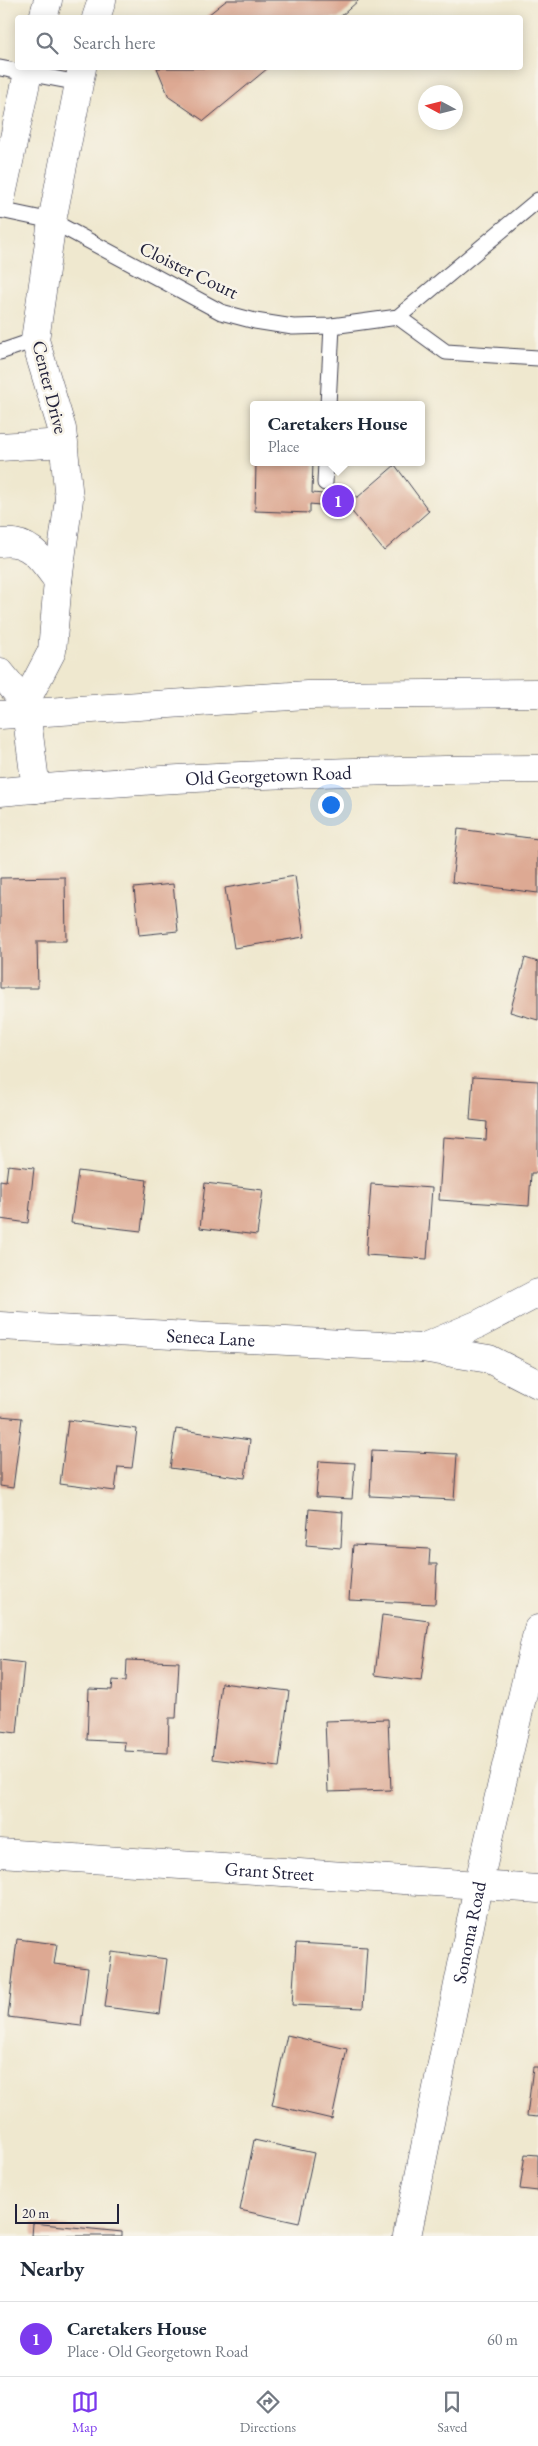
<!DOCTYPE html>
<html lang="en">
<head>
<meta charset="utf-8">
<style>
  :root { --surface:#fff; --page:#f6f6f7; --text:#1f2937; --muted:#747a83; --line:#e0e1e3; --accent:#7c3aed }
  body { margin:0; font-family:"EB Garamond",serif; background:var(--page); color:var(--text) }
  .compass { position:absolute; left:418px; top:85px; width:45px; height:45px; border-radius:50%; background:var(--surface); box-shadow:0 2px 12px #0003; rotate:277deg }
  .scale { position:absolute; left:15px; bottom:12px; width:104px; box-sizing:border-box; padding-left:5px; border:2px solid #22223b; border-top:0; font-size:14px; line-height:18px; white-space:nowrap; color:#22223b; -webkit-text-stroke:4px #f7f3e8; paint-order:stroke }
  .you { position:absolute; left:330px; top:804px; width:18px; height:18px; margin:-12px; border:4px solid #fff; border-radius:50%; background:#1a73e8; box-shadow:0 0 0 8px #1a73e833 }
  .badge { display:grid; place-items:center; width:32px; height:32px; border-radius:50%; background:var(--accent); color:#fff; font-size:16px; font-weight:700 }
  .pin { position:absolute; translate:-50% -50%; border:2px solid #fff; box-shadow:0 1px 5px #0006 }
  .popup { position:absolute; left:250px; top:401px; width:175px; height:65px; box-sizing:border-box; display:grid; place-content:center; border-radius:5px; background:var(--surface); filter:drop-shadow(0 1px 4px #0005); font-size:16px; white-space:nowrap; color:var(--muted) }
  .popup b { font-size:19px; color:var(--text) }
  .popup::after { content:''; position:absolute; left:50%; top:100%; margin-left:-10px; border:10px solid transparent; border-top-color:var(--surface) }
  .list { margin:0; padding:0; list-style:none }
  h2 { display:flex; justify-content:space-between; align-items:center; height:65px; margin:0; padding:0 20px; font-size:21px }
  h2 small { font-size:16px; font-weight:400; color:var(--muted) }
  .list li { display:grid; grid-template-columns:32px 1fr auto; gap:15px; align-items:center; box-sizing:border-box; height:75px; padding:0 20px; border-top:1px solid var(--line) }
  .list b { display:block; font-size:19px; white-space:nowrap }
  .list p { margin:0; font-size:16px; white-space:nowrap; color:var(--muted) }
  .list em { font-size:16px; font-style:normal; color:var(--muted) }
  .icon { flex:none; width:28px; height:28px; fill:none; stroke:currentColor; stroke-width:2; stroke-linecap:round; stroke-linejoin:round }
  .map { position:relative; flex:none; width:538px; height:2236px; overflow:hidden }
  .search { position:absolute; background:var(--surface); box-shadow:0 2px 12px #0003; left:15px; right:15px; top:15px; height:55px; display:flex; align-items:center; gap:12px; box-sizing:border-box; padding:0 18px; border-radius:5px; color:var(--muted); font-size:19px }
  .sheet { height:140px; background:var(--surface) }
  nav { display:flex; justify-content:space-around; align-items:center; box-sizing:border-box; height:70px; border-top:1px solid var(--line); background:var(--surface); font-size:14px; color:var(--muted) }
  nav a { display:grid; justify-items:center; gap:2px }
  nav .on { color:var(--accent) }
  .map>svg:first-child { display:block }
</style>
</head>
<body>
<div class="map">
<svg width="538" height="2236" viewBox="0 0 538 2236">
  <rect width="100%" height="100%" fill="#f7f3e8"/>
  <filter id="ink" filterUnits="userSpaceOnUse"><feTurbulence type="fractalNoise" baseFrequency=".02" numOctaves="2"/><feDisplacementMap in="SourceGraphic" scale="10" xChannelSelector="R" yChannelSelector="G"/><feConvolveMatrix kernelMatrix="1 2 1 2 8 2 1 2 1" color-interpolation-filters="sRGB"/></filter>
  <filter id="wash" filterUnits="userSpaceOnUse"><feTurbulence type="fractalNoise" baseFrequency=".0096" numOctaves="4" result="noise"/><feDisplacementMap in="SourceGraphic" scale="20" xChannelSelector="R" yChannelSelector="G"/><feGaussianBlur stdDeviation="1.12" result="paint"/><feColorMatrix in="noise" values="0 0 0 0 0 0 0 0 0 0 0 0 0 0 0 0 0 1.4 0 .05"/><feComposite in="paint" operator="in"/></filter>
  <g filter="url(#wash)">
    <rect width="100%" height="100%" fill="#efe8cf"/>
    <g id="blocks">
      <g fill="#dda993">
        <polygon points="227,0 359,0 339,18 204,18"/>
        <polygon points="157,68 268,68 204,121 169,97"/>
        <polygon points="256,462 313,462 312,493 358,497 395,465 429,511 384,551 349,508 310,504 310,513 255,511"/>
        <polygon points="458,829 538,839 538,893 452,882"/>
        <polygon points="295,876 304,937 234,948 225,888"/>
        <polygon points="65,877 66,941 37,941 38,988 0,988 0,878"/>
        <polygon points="173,884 178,931 139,935 134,888"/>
        <polygon points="525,958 538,962 538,1020 510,1012"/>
        <polygon points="473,1077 538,1081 538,1173 531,1173 529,1206 439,1200 443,1137 486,1140 487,1122 470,1120"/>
        <polygon points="8,1165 34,1168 28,1223 0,1219 0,1180 6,1181"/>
        <polygon points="78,1171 147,1180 141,1231 71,1223"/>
        <polygon points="205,1183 263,1190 257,1235 200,1228"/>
        <polygon points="371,1184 432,1188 427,1259 366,1255"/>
        <polygon points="0,1416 22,1418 13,1488 0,1486"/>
        <polygon points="68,1420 137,1429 132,1468 118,1467 115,1491 60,1484"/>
        <polygon points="176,1429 250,1440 245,1478 170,1468"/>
        <polygon points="372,1450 457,1454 454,1500 370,1496"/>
        <polygon points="319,1461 355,1463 352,1499 316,1497"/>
        <polygon points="309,1509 343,1512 341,1548 306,1545"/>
        <polygon points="353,1545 430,1549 429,1564 437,1564 435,1604 349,1600"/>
        <polygon points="382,1615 429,1621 421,1681 375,1675"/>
        <polygon points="0,1660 24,1663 17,1733 0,1731"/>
        <polygon points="127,1660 179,1662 176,1718 169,1718 168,1753 124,1751 125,1742 87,1740 89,1689 112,1690 113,1680 126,1681"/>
        <polygon points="221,1683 289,1691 279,1767 212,1759"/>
        <polygon points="388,1719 391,1790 328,1792 325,1721"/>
        <polygon points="17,1939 57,1944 54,1964 88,1968 81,2026 8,2017"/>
        <polygon points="296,1943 367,1947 363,2008 292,2005"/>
        <polygon points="112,1952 167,1959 160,2014 105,2007"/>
        <polygon points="287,2035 347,2049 332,2119 272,2105"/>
        <polygon points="533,2067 538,2067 538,2117 527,2116"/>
        <polygon points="254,2140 314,2153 299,2223 240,2210"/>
        <polygon points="525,2154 538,2155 538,2191 520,2189"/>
        <polygon points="33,2223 122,2232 122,2236 32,2236"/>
      </g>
    </g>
  </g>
  <g filter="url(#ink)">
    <use href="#blocks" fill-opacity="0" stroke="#414051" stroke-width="1"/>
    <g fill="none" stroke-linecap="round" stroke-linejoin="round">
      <defs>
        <g id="service">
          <polyline points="0,68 79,83"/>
          <polyline points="0,210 52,221 221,312 255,321 293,327 332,326 398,317 538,200"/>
          <polyline points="398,317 446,352 538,358"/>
          <polyline points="0,352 35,340"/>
          <polyline points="328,405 332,326"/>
          <polyline points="325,483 326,462"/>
        </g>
        <g id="minor">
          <polyline points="43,18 48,0"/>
          <polyline points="96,18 102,0"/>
          <polyline points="0,204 29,68"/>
          <polyline points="0,447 64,443"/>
          <path d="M 0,543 C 30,539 42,559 58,581"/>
          <polyline points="0,672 25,703 36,789"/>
          <polyline points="25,703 52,651 58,581 69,499 62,429 35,340 52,221 82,68"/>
          <path id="s1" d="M 0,1326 L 422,1348 L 489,1359 L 538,1384"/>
          <polyline points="422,1348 479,1324 538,1293"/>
          <path id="s2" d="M 0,1853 L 538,1889"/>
          <path id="s3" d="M 407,2236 L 478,1886 L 538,1629"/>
        </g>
        <g id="primary">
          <polyline points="0,715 307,695 538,693"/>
          <path id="s4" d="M 0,792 C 178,775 359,770 538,769"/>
        </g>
      </defs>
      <use href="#service" stroke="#414051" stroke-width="17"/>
      <use href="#minor" stroke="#414051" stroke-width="29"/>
      <use href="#primary" stroke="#414051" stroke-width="29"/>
      <use href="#service" stroke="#fff" stroke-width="15"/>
      <use href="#minor" stroke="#fff" stroke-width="28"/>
      <use href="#primary" stroke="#fff" stroke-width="28"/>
    </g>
  </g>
  <g text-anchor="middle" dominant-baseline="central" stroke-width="5" stroke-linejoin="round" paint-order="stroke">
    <g font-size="19" fill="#22223b" stroke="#f7f3e8">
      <text transform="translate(189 270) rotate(26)">Cloister Court</text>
      <text transform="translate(50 387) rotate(76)">Center Drive</text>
      <text stroke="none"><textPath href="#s4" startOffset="269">Old Georgetown Road</textPath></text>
      <text stroke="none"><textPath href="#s1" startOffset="211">Seneca Lane</textPath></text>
      <text stroke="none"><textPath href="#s2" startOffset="270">Grant Street</textPath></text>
      <text stroke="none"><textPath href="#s3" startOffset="310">Sonoma Road</textPath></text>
    </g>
  </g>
</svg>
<svg class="compass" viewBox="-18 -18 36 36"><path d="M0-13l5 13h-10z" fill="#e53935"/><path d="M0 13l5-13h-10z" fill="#747a83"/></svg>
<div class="scale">20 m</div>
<div class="you"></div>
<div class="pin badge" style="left:338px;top:501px">1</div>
<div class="popup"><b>Caretakers House</b>Place</div>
<div class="search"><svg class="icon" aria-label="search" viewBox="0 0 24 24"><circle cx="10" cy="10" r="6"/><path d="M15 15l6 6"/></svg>Search here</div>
</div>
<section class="sheet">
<h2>Nearby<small></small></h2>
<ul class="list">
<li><span class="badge">1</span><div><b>Caretakers House</b><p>Place · Old Georgetown Road</p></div><em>60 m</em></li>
</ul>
</section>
<nav>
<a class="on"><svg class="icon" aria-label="map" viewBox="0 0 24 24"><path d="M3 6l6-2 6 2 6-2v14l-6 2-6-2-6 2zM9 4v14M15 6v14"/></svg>Map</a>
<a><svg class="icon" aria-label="directions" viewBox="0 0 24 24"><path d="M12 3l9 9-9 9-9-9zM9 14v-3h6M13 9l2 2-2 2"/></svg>Directions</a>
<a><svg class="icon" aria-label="saved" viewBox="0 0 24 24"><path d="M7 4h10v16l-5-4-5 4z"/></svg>Saved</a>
</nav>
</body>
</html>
